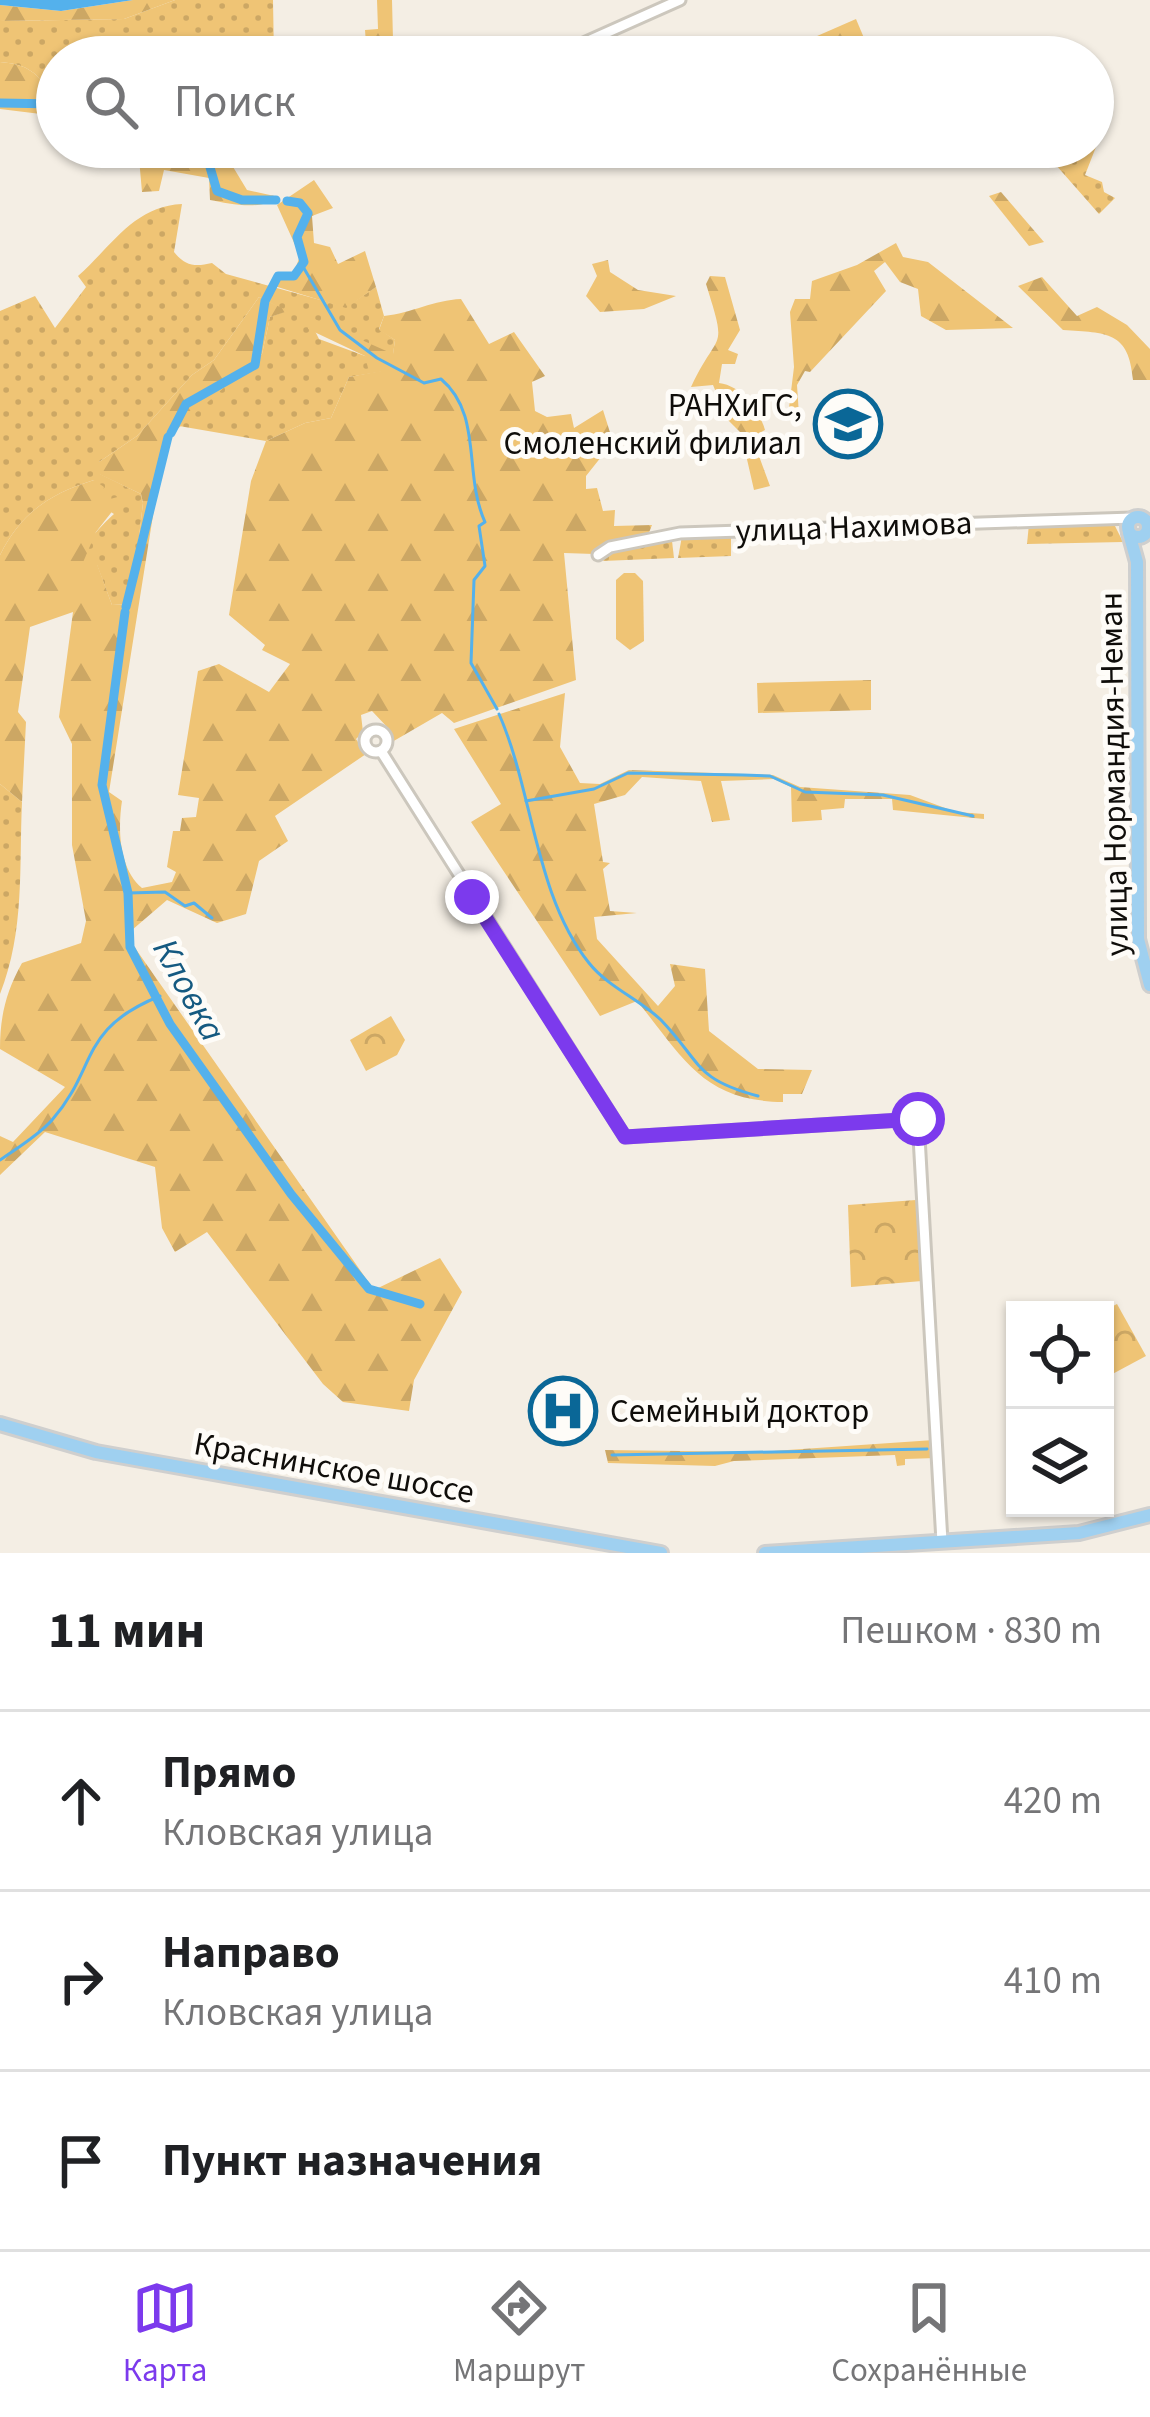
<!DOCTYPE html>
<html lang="ru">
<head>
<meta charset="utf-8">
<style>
  :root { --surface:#fff; --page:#f6f6f6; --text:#202124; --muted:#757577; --line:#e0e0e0; --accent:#7c3aed }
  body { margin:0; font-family:"Source Sans 3",sans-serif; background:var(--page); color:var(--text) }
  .controls { position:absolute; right:36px; bottom:36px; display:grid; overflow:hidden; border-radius:0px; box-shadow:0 3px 9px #0004 }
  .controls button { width:108px; height:108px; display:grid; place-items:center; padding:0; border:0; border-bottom:3px solid var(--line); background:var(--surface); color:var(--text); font:60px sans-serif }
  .stop { position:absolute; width:36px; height:36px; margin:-27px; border:9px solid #7c3aed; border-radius:50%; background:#fff }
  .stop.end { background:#7c3aed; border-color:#fff; box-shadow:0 3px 12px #0008 }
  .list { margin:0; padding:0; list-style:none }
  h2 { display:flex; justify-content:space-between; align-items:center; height:156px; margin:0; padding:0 48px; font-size:51px }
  h2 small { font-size:39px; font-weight:400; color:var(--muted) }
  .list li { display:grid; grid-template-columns:78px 1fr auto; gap:36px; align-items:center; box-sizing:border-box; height:180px; padding:0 48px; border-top:3px solid var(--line) }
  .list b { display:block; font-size:45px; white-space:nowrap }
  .list p { margin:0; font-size:39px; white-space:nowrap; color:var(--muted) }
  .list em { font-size:39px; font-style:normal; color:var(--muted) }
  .icon { flex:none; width:66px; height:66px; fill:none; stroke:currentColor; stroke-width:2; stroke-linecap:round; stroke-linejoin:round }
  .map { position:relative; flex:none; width:1150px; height:1553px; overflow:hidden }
  .search { position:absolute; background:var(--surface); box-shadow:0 3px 9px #0004; left:36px; right:36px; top:36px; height:132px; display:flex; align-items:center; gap:30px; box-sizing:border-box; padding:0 42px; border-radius:66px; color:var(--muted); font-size:45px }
  .sheet { height:696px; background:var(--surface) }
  nav { display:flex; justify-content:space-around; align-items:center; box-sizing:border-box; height:168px; border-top:3px solid var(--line); background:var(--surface); font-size:33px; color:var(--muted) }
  nav a { display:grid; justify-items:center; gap:6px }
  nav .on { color:var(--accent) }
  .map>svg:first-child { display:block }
</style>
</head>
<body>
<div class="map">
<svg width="1150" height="1553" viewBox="0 0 1150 1553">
  <defs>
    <pattern id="grass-dots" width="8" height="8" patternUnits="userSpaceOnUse" patternTransform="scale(3)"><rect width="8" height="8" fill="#efc475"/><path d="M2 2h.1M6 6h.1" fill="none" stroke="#cca764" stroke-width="1.8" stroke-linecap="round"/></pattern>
    <pattern id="forest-firs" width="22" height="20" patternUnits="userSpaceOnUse" patternTransform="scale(3)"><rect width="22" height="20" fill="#efc475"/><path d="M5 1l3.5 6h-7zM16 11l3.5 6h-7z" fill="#cca764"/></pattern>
    <pattern id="park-crowns" width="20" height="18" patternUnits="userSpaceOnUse" patternTransform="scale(3)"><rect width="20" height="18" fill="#efc475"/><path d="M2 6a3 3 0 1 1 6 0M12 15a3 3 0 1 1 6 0" fill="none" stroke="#cca764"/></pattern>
    <pattern id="water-ripples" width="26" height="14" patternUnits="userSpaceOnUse" patternTransform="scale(3)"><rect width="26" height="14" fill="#54b1ec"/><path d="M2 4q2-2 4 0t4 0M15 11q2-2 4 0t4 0" fill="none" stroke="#4897c9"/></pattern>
  </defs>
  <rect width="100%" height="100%" fill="#f4eee4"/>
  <g fill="url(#grass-dots)">
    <path d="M 175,0 L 273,0 L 274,57 L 57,57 L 57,90 L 48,91 C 36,70 24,64 0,62 L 0,21 L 124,19 Z"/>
    <polygon points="1103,129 1085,175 1102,182 1104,192 1115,198 1099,214 1048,156 1063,147 1093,147 1093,133"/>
    <path d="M 182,204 L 174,252 C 185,266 195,267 212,263 L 226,274 L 346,307 L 376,287 L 384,316 L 379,329 L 395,340 L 393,355 L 308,317 L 319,339 L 365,356 L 385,371 L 349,377 L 331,418 L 305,423 L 266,441 L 179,426 L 262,354 L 270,317 L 286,311 L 259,297 L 214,360 L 192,375 L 137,436 L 99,462 L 100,474 L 141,494 L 143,503 L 131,604 L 112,605 L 97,565 L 81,568 C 80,546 99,528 114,514 L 97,503 L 94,480 C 49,494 21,513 0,555 L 0,311 L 35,296 L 55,328 L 86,287 L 78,276 C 112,246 134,206 182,204 Z"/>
    <polygon points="1113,522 1123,542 1027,544 1029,524"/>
    <polygon points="731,535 731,556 678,558 682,536"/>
    <polygon points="672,541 674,558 603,561 611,549"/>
    <path d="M 0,784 L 22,802 C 19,867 25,931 0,994 Z"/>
  </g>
  <g fill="url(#forest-firs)">
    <polygon points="133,0 175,0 124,19 0,21 0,5 61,11"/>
    <polygon points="377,0 392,0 393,40 383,57 367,57 365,30 378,29"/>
    <polygon points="856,19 872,57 769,57"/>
    <path d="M 0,62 C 24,64 36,70 48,91 L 57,90 L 57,116 L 0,109 Z"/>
    <path d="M 138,147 L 221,147 L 247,190 L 279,197 C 261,211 231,204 210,200 L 209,178 L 164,170 L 159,191 L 142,192 Z"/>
    <polygon points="314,180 333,208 312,216 314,243 330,247 338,264 365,251 376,287 346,308 271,285 277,275 294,272 300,256 277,205"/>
    <polygon points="1001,192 1044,242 1029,246 989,196"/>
    <polygon points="896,243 903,257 928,262 1013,328 946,330 921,316 918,289 900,282 885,262 874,271 886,291 810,372 805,371 797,385 799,415 788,416 794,367 790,312 795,299 810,299 812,281 857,265"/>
    <polygon points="608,260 610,272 638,290 676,296 644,309 600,312 586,296 597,276 592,264"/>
    <path d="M 710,276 L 725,277 L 740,330 L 728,350 L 738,354 L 735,364 L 722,364 L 719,383 C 742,386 759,409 765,430 L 752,437 L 770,486 L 754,490 L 741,433 L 727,419 L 713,385 L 691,387 C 719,328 728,354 706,284 Z"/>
    <path d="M 1042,277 L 1077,316 L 1097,307 L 1127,325 L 1150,349 L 1150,380 L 1133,380 C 1129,331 1107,333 1063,330 L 1018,286 Z"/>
    <path d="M 259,297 L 288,311 L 270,317 L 262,354 L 165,440 L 109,792 L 122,801 C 118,827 118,868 142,888 L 172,882 L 176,872 L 167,867 L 173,831 L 180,831 L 182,818 L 196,817 L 199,798 L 178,795 L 198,671 L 219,664 L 269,692 L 290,664 L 262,650 L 265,645 L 229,615 L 251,481 L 266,441 L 305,423 L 331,418 L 349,377 L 381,371 L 368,368 L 365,356 L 308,329 L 308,316 L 393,354 L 395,340 L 379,330 L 384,316 C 412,313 434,300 461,299 L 489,344 L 514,332 L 545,376 L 532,382 L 535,411 L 547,417 L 571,414 L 574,428 L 603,410 L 613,442 L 586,476 L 586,489 L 597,488 L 603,511 L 615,510 L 614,526 L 652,525 L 648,535 L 600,547 L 594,554 L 564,553 L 576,680 L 454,723 L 442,713 L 392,742 L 389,729 L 372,711 L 361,715 L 363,732 L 356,739 L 366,754 L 275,816 L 288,841 L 259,861 L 246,914 L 217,923 L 167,900 L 132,930 L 133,945 L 374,1290 L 440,1258 L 462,1292 L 414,1380 L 409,1411 L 343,1402 L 323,1384 L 207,1232 L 175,1252 L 162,1228 L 155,1167 L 45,1132 L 0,1175 L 0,1136 L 13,1142 L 65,1087 L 0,1049 C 0,1016 6,992 22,963 L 81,943 L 86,921 L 72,845 L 72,744 L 59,717 L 73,612 L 30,627 L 18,712 L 26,722 L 22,802 L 0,784 L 0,555 C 21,513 49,494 94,480 L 104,487 L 99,502 L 125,495 L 96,532 L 81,567 L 97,564 L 112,605 L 131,604 L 143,503 L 141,494 L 99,474 L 99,462 L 137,436 L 192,375 L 214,360 Z"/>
    <polygon points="871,680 871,710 758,713 757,683"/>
    <path d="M 565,693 L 560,747 L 580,783 L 600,784 L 629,770 L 773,775 L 800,787 L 910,795 L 956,812 L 984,814 L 984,819 L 893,810 L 892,799 L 845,799 L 844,808 L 821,810 L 822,820 L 792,822 L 791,787 L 774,779 L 721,781 L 730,820 L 712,822 L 701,781 L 642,777 L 625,795 L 594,804 L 603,862 L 610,863 L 603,869 L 610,911 L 637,913 L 594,917 L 597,939 L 658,1006 L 675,986 L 670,964 L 705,969 L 709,1031 L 758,1069 L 812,1070 L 802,1094 L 783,1094 L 783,1102 C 702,1101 683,1057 637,1001 L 600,1016 L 471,822 L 501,804 L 454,729 Z"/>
    <polygon points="934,1440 936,1458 905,1459 905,1465 897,1466 895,1455 734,1461 715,1466 608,1463 605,1450 757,1452"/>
  </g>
  <g fill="url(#park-crowns)">
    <polygon points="391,1016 405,1040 397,1055 366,1071 350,1040"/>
    <polygon points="916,1200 922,1281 851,1287 848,1205"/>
    <polygon points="1117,1304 1146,1356 1105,1378 1105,1310"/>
  </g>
  <polygon fill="#efc475" points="624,573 635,573 643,581 644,641 630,650 616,639 616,580"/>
  <polygon fill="url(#water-ripples)" points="0,0 133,0 61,11 0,5"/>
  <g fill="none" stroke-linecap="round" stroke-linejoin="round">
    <g stroke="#54b1ec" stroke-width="3">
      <path d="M 302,265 L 340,330 L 377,358 L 424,383 L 441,379 C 483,414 463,474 485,522 L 479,526 L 485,566 L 474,580 L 471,663 L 497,709"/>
      <path d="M 499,714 C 533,791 535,896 589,963 C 608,987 639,999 661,1020 C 702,1063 694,1079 758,1096"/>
      <polyline points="526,801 594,789 628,773 743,775 770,776 805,792 883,795 973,816"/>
      <polyline points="128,893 165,892 185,906 194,903 212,918"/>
      <path d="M 0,1160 C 17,1148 38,1136 52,1120 C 98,1068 78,1029 160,996"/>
      <polyline points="612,1455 927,1449"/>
    </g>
    <g stroke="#54b1ec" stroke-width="9">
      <polyline points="0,103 57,104"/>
      <polyline points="171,147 207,157 217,191 242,200 276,200"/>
      <polyline points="171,433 186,404 255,365 265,301 278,276 294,276 304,262 297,237 308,213 300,203 287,201"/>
      <polyline points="126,607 168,437"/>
      <polyline points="125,612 102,785 128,893 130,947 170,1024 291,1194 369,1289 420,1304"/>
    </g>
    <defs>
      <g id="minor">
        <polyline points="552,57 680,0"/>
        <polyline points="352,151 359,147"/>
        <polyline points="598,555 610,547 680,533 1133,518"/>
        <circle cx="376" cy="741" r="11"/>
        <polyline points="381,751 625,1137 918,1119 942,1542"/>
      </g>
      <g id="major">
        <circle cx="1138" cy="527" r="10"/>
        <polyline points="1129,533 1137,562 1138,939 1150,985"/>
        <polyline points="0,1424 96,1452 661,1553"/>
        <polyline points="765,1553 1079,1533 1150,1515"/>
      </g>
    </defs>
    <use href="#minor" stroke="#ccc7bd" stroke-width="15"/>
    <use href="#major" stroke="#cfcfce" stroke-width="18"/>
    <use href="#minor" stroke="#fff" stroke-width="9"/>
    <use href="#major" stroke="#9fd0f0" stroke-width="12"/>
  </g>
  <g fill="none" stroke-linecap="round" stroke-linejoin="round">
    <polyline stroke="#7c3aed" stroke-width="15" points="472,897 625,1137 918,1119"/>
  </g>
  <defs>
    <symbol id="university-ring" viewBox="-11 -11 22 22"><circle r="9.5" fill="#fefcf8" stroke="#0a6797" stroke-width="1.5"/><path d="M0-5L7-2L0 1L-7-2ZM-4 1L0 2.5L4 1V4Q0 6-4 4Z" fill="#0a6797"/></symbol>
    <symbol id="hospital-ring" viewBox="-11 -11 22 22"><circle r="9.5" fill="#fefcf8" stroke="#0a6797" stroke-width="1.5"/><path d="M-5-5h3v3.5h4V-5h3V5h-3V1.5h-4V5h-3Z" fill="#0a6797"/></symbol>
  </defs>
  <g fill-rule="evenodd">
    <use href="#university-ring" x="810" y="386" width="76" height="76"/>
    <use href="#hospital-ring" x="525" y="1373" width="76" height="76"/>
  </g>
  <g text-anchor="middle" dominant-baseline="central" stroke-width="10" stroke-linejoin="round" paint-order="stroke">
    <g font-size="33" fill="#0f0d0a" stroke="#fefcf8" text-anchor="end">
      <text x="802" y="405">РАНХиГС,<tspan x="802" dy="38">Смоленский филиал</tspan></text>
      <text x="610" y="1411" text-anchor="start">Семейный доктор</text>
    </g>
    <g font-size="33" fill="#0f0d0a" stroke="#fefcf8">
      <text transform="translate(854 527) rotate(-2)">улица Нахимова</text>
      <text transform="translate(1114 774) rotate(-91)">улица Нормандия-Неман</text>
      <text transform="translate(334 1468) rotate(10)">Краснинское шоссе</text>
    </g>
    <g font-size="36" font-style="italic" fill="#155a81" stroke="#fefcf8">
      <text transform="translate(189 990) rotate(61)">Кловка</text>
    </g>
  </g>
</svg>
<div class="controls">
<button><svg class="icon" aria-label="locate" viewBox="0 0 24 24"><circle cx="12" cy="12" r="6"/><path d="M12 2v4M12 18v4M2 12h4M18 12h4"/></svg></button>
<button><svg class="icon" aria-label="layers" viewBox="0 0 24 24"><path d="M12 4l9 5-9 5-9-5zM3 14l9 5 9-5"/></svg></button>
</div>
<div class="stop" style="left:918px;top:1119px"></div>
<div class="stop end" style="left:472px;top:897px"></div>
<div class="search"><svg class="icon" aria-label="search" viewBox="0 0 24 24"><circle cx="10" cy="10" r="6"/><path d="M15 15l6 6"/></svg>Поиск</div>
</div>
<section class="sheet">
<h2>11 мин<small>Пешком · 830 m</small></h2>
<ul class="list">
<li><svg class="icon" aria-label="ahead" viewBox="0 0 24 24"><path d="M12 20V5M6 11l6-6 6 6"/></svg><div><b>Прямо</b><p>Кловская улица</p></div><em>420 m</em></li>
<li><svg class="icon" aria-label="right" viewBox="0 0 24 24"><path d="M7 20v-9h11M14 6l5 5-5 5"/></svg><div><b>Направо</b><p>Кловская улица</p></div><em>410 m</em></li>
<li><svg class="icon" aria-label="arrive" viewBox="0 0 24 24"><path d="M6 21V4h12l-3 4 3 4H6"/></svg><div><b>Пункт назначения</b></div></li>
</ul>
</section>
<nav>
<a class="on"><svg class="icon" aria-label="map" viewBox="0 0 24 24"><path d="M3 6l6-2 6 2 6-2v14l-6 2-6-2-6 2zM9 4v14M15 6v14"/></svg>Карта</a>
<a><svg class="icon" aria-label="directions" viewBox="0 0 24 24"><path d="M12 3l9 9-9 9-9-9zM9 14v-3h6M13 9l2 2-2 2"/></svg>Маршрут</a>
<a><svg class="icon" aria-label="saved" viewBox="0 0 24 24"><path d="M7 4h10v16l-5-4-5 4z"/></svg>Сохранённые</a>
</nav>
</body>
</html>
